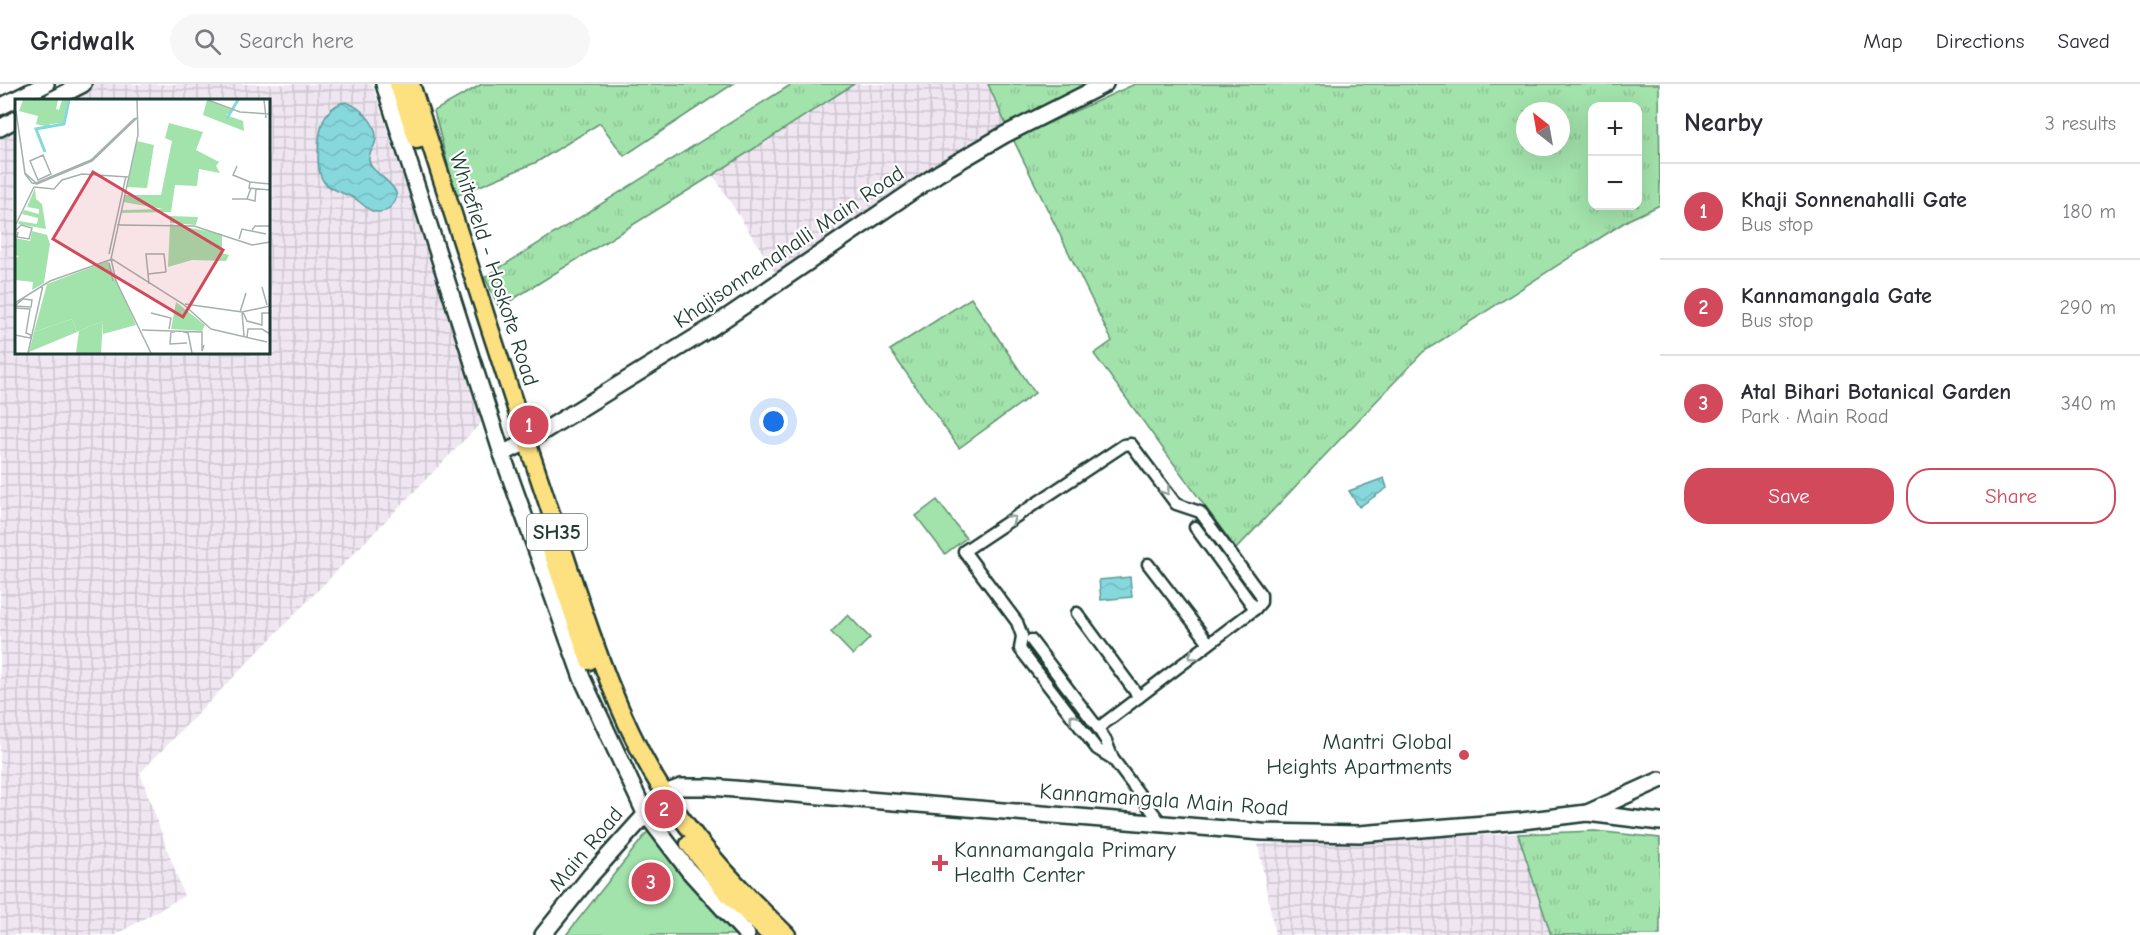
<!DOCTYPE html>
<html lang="en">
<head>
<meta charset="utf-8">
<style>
  :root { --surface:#fff; --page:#f7f7f7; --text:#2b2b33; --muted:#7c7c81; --line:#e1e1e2; --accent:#d1495b }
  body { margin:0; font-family:"Comic Neue",sans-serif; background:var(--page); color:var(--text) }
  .controls { position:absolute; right:18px; top:18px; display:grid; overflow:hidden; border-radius:12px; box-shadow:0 6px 24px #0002 }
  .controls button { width:54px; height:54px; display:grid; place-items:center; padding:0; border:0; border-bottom:2px solid var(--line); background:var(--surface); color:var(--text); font:30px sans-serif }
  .compass { position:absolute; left:1516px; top:18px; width:54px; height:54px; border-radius:50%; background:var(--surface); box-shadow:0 6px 24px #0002; rotate:329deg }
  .you { position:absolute; left:774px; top:338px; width:21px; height:21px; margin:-15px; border:4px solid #fff; border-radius:50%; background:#1a73e8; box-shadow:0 0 0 9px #1a73e833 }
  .badge { display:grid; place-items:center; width:39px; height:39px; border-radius:50%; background:var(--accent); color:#fff; font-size:20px; font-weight:700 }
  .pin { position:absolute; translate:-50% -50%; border:3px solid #fff; box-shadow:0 2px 6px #0006 }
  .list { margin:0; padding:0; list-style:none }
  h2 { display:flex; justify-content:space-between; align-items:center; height:78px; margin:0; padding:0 24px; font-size:26px }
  h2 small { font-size:20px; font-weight:400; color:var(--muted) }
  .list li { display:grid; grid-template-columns:39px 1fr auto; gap:18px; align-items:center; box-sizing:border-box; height:96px; padding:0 24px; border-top:2px solid var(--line) }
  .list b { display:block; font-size:22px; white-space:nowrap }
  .list p { margin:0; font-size:20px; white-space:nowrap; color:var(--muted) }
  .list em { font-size:20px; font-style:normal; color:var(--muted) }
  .actions { display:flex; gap:12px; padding:18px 24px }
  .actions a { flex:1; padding:14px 0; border:2px solid var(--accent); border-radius:24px; text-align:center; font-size:21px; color:var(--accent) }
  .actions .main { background:var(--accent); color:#fff }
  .icon { flex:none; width:33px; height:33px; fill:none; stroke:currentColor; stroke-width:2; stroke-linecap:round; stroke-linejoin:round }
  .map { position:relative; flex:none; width:1660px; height:851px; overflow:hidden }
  header { display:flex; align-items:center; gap:36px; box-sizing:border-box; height:84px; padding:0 30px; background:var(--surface); border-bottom:2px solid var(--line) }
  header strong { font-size:28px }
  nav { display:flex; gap:33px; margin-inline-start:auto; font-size:21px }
  .search { width:420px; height:54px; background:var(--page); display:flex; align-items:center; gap:15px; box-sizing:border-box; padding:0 21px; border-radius:33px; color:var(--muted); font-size:22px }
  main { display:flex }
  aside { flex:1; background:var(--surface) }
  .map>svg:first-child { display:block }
</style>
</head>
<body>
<header>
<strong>Gridwalk</strong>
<div class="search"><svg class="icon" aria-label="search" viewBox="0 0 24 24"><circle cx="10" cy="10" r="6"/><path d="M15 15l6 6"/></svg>Search here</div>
<nav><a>Map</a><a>Directions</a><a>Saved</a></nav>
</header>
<main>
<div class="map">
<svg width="1660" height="851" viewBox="0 0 1660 851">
  <defs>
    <pattern id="industrial-grid" width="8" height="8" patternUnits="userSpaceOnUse" patternTransform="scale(1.5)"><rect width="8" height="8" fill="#f0e6f2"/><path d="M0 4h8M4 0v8" fill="none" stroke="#cdc6d0"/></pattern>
    <pattern id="grass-tufts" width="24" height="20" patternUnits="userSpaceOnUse" patternTransform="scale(1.5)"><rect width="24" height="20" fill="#a2e2ab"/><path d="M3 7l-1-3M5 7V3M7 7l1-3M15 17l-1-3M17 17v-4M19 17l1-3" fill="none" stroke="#8bc394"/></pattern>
    <pattern id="water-waves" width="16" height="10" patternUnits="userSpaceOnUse" patternTransform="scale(1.5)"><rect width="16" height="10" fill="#87d8dd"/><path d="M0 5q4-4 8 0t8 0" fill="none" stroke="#74babe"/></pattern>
  </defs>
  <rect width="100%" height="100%" fill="#fff"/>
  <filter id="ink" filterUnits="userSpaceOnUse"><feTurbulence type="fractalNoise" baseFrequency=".0167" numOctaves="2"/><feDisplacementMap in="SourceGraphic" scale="12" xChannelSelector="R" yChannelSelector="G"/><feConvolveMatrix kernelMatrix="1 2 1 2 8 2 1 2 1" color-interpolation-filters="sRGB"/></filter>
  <g filter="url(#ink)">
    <g fill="url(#industrial-grid)">
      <polygon points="95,0 372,0 483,337 140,689 184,812 115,851 0,851 0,47 16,39 16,268 268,268 268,16 61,16"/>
      <polygon points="854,0 988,0 1007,43 777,191 713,91"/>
      <polygon points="1518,750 1551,851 1275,851 1258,760"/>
    </g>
    <g fill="url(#grass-tufts)" stroke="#609070" stroke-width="1.5" fill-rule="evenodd">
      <polygon points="482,0 733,0 624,72 600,39 537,78 456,112 434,27"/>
      <polygon points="792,0 854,0 713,91 499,224 485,193"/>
      <polygon points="988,0 1094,0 1007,43"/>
      <path d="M 1135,0 L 1659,0 L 1660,121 L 1628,136 L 1423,268 L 1236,465 L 1094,270 L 1112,257 L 1013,55 ZM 1592,22 L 1638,22 L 1638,122 L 1592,122 ZM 1525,27 L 1561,27 L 1561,63 L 1525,63 Z"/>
      <polygon points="971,214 1035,309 959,364 890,266"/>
      <polygon points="1595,747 1660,754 1660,851 1551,851 1518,750"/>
    </g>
    <g fill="#a2e2ab" stroke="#609070" stroke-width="1.5">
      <polygon points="937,416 966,454 945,470 916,432"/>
      <polygon points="848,531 870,554 853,571 831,548"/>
      <polygon points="649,746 739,851 566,851"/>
    </g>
    <g fill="url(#water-waves)" stroke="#5d9a99" stroke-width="1.5">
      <path d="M 346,18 C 362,24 382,43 374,62 C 371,68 367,72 370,80 C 375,93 416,107 385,127 C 371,131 367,123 357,116 C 347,109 331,107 324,98 C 314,85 318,42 327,30 C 332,23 338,19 346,18 Z"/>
      <polygon points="1384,394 1387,404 1359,423 1349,407"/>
      <polygon points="1130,493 1132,513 1101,516 1099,496"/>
    </g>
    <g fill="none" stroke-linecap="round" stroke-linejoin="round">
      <defs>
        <g id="street">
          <polyline points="1195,443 1255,525"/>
          <polyline points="1148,480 1209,559"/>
          <polyline points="1077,529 1139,613"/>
          <polyline points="1031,556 1098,644 1106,657 1113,675 1161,739"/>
          <polyline points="1098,644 1255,525 1261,518 1261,511 1200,428 1176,420 1131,360 1124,361 964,467 1017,538 1022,552 1020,565 1097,665 1113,675"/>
        </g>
        <g id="secondary">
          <polyline points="384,0 502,370 582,594 645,729 689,787 747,851"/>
          <polyline points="52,16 83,0"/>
          <polyline points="0,23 46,0"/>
          <polyline points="0,44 16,35"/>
          <polyline points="502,370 526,358 714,242 939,89 1004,51 1105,0"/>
          <polyline points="1587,729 1660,696"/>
          <polyline points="543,851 591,791 665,709 681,703 710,703 1262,748 1359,750 1522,737 1587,729 1660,738"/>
        </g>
        <g id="primary">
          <polyline points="398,0 417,56"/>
          <path d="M 411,0 C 459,147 505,295 555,441 C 586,534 613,629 666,712 C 700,763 743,809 787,851"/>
          <polyline points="549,460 589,577"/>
          <polyline points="689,760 726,808 770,851"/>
        </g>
      </defs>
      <use href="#street" stroke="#1f3d34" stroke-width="15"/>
      <use href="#secondary" stroke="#1f3d34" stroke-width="20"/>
      <use href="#primary" stroke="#1f3d34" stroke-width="21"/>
      <use href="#street" stroke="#fff" stroke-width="10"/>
      <use href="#secondary" stroke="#fff" stroke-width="15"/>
      <use href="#primary" stroke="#fde080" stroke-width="16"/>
    </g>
    <defs><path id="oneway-chevron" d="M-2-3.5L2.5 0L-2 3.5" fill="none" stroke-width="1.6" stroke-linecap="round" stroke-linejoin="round" transform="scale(1.5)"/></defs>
    <g stroke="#8f9e9a">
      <use href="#oneway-chevron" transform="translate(1166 407) rotate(54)"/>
      <use href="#oneway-chevron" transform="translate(1012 435) rotate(-34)"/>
      <use href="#oneway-chevron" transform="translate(1192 572) rotate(143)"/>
      <use href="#oneway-chevron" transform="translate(1073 634) rotate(-129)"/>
    </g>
  </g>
  <g fill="#d1495b" stroke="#fff" stroke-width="2">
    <circle cx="1464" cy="671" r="6"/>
    <path d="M937 770h6v6h6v6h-6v6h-6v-6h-6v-6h6z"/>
  </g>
  <g text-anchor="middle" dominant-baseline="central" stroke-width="4.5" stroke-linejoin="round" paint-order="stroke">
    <rect fill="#fff" stroke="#627771" stroke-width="1.5" x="527" y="430" width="60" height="36" rx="4.5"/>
    <g font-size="21" font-weight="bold" fill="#1f3d34">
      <text x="557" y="448">SH35</text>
    </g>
    <g font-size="22" fill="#1f3d34" stroke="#fff">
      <text transform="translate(789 163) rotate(-34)">Khajisonnenahalli Main Road</text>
      <text transform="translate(494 185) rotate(72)">Whitefield - Hoskote Road</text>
      <text transform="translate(1164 716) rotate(4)">Kannamangala Main Road</text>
      <text transform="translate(586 765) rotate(-50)">Main Road</text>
    </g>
    <g font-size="22" fill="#1f3d34" stroke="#fff" text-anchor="end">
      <text x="1452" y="658">Mantri Global<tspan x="1452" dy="25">Heights Apartments</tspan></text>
      <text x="954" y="766" text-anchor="start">Kannamangala Primary<tspan x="954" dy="25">Health Center</tspan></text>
    </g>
  </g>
  <g transform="translate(15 15)">
    <rect width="255" height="255" fill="#fff"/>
    <path d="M 8,1 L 43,1 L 41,10 L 44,11 L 47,1 L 53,1 L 48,24 L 35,25 L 34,28 L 21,25 L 23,17 L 4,12 ZM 192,1 L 217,11 L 211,16 L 228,22 L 229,32 L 188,16 ZM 154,24 L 188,33 L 181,51 L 204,63 L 201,67 L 205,74 L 184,70 L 182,87 L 160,86 L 156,113 L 106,114 L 107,111 L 148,110 L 108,103 L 110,96 L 146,96 L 157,42 L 150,39 ZM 122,42 L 139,46 L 132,89 L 112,88 ZM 20,89 L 21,100 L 27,105 L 31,130 L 3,125 L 4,122 L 22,125 L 23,119 L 7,115 L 9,111 L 24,115 L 24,110 L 12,108 ZM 155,117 L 183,118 L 181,126 L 155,124 ZM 155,125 L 207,135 L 207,154 L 214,156 L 211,162 L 177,161 L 153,168 ZM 17,132 L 32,136 L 35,145 L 29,184 L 17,191 L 18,183 L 0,181 L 0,160 L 4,157 L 0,156 L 0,139 L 15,142 ZM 161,203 L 190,226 L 187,232 L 156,230 ZM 88,222 L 86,254 L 61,254 L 64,232 Z" fill="#a2e2ab"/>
    <path d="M 57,220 L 62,233 L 14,253 L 19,233 Z" fill="#a2e2ab"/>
    <path d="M 93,162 L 121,226 L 88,235 L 88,222 L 62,233 L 57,220 L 19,233 L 32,185 Z" fill="#a2e2ab"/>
    <path fill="none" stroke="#87d8dd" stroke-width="3" d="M 212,19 L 223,1M 30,53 L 21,30 L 49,25 L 54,1"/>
    <path fill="none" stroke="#a5b1ae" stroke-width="1.5" d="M 122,1 L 123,36 L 96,160 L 101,182 L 136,254M 193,1 L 225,13 L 255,15M 249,1 L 251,19M 122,19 L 77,62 L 22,85 L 17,84 L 10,75 L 1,12 L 10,74 L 21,84 L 76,61 L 119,20 L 122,19 L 123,19M 28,56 L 36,75 L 23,81 L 15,62 ZM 222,67 L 218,76 L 235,83M 255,85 L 235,83 L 234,89 L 255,91M 19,88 L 39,90 L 47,81 L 67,75 L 113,78M 217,100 L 232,100 L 236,89M 232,100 L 240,102 L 241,90M 102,126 L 179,127 L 237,146 L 255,143M 0,127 L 19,88M 237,131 L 240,127 L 255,127M 0,132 L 6,126 L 17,129 L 14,140 L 2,138 L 3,133M 224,140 L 227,130 L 251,135M 94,155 L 111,77M 94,164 L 98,182M 133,175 L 151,173M 134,185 L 131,155 L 149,155 L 151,173M 247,188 L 252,206M 8,200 L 17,201 L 16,208 L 0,207 ZM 0,204 L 35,182 L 97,160 L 168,205 L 196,230 L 252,243M 170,205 L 227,213 L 255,207M 0,209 L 15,210 L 11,234 L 16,236 L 15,239 L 0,236M 225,213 L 231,194M 227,213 L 229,237M 228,213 L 232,222 L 247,226M 136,214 L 156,219 L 154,230M 247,227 L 247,214 L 255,214M 127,231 L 187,233 L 187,252 L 189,246M 160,233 L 156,233 L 155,245 L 172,244M 168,233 L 173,234 L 177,254M 232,238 L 233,230 L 247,230 L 255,235M 13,254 L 28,186"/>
    <path fill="#d1495b" fill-opacity="0.15" stroke="#d1495b" stroke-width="3" d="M 78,73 L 208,151 L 168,218 L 38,140 Z"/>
    <rect width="255" height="255" fill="none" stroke="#1f3d34" stroke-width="3"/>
  </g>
</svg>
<div class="controls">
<button>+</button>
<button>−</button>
</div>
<svg class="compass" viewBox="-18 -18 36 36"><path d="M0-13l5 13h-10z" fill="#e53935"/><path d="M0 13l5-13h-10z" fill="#7c7c81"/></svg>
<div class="you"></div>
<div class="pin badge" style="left:529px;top:341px">1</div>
<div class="pin badge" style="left:664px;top:725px">2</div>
<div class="pin badge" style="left:651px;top:798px">3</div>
</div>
<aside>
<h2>Nearby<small>3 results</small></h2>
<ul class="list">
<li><span class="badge">1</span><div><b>Khaji Sonnenahalli Gate</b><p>Bus stop</p></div><em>180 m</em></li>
<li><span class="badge">2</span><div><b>Kannamangala Gate</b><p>Bus stop</p></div><em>290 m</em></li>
<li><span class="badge">3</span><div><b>Atal Bihari Botanical Garden</b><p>Park · Main Road</p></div><em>340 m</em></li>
</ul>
<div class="actions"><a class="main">Save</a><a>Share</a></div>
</aside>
</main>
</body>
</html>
